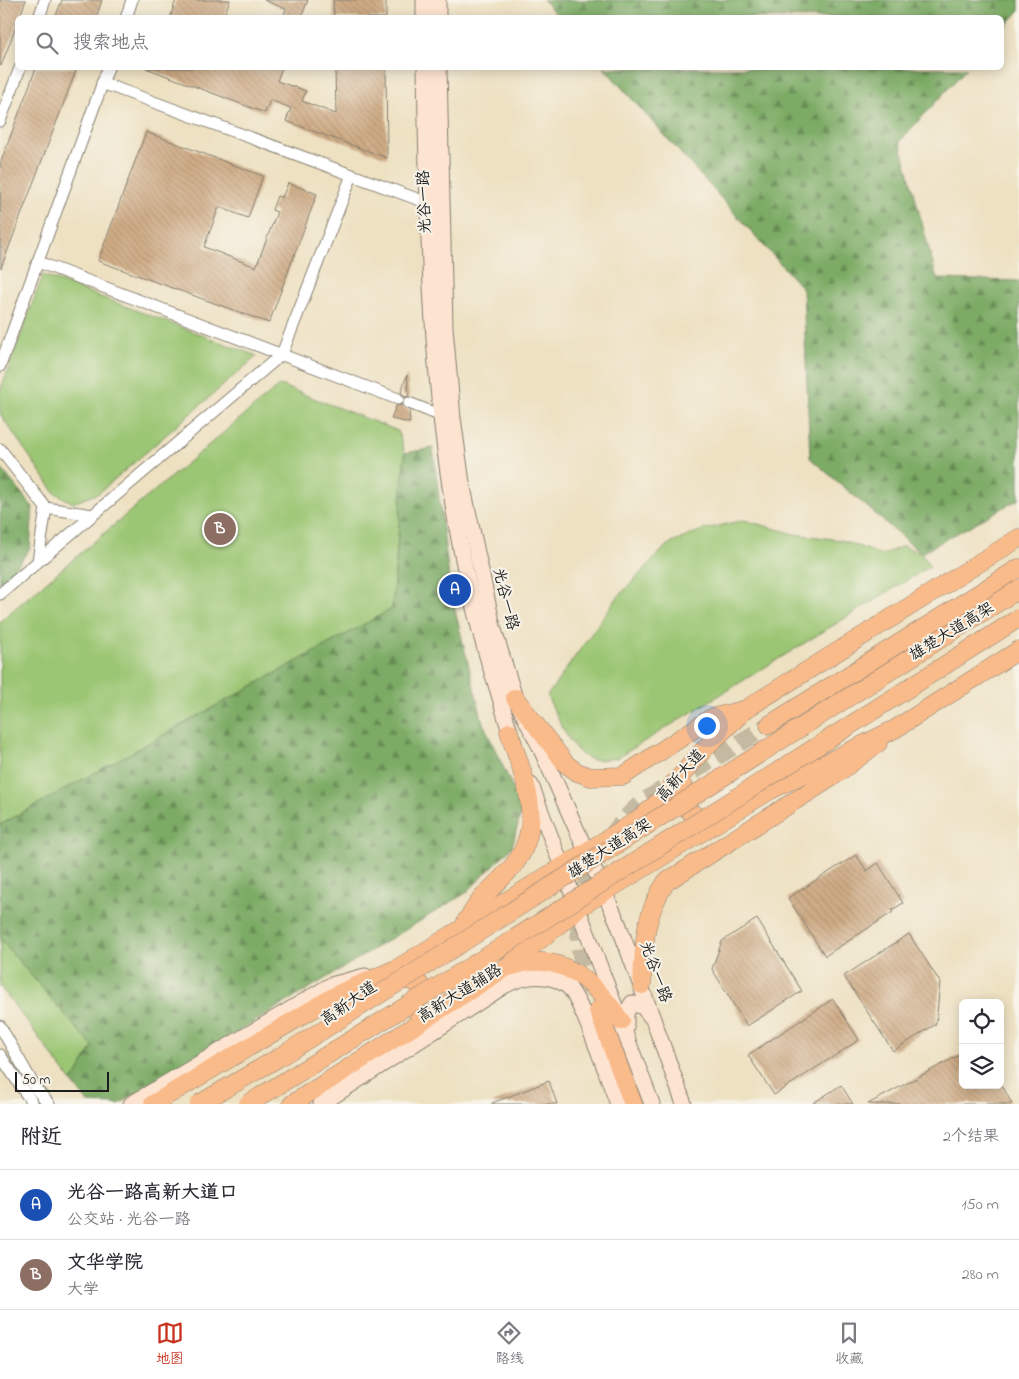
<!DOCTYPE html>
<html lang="zh">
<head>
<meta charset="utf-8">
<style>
  :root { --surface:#fff; --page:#f7f7f7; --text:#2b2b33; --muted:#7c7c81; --line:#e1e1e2; --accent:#c8321e }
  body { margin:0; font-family:"Indie Flower","LXGW WenKai TC",sans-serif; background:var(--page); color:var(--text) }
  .controls { position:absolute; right:15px; bottom:15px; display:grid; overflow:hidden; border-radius:8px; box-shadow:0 2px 12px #0003 }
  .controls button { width:45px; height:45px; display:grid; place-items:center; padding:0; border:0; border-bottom:1px solid var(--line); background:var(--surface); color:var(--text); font:25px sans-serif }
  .scale { position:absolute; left:15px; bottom:12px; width:94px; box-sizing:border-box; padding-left:5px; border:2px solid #1c1c1c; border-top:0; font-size:14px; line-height:18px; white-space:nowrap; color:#1c1c1c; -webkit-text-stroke:4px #f7f3e8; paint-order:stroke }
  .you { position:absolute; left:706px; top:725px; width:18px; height:18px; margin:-12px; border:4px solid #fff; border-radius:50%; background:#1a73e8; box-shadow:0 0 0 8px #1a73e833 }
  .badge { display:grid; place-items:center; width:32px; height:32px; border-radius:50%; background:var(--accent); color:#fff; font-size:16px; font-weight:700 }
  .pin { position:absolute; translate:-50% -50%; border:2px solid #fff; box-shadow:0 1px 5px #0006 }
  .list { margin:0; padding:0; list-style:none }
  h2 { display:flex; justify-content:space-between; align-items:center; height:65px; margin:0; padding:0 20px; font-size:21px }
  h2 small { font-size:16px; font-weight:400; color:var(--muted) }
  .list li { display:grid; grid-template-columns:32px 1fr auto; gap:15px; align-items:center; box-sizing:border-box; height:70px; padding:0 20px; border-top:1px solid var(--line) }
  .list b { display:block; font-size:19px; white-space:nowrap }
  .list p { margin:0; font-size:16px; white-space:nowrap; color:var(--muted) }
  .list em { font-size:16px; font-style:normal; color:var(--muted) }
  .icon { flex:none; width:28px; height:28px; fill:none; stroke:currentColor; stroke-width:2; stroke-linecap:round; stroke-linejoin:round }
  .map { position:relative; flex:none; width:1019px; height:1104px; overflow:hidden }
  .search { position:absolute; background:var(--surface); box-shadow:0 2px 12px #0003; left:15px; right:15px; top:15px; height:55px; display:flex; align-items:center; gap:12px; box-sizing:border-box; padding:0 18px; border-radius:8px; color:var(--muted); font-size:19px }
  .sheet { height:205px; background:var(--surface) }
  nav { display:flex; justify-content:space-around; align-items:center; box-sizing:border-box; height:70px; border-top:1px solid var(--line); background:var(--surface); font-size:14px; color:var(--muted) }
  nav a { display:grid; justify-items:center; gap:2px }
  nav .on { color:var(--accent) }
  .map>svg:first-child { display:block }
</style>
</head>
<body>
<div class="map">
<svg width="1019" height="1104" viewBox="0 0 1019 1104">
  <defs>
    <pattern id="forest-firs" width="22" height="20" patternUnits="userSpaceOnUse" patternTransform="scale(1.25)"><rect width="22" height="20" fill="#7cab65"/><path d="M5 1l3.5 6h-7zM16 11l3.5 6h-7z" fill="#658a52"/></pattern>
    <pattern id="building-back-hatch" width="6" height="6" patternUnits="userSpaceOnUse" patternTransform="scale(1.25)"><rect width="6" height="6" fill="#cfac86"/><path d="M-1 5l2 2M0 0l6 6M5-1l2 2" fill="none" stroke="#b19373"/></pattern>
  </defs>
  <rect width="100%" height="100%" fill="#f7f3e8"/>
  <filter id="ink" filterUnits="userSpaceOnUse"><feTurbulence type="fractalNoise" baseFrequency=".02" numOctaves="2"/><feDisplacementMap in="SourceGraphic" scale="10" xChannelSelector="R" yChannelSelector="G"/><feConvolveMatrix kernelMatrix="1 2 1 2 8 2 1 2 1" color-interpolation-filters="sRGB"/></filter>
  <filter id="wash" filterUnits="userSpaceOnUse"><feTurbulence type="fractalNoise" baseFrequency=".0096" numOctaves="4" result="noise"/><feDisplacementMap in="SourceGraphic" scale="20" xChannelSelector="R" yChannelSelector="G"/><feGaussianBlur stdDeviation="1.12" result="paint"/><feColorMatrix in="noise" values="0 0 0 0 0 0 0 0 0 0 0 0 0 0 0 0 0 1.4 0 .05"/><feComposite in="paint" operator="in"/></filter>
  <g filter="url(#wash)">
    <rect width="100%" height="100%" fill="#eee1c2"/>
    <g fill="#9bc673" stroke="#5c7148">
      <polygon points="43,275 257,356 99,493 73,503 55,493 0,414 0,391"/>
      <polygon points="280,385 398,431 405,453 392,609 0,825 0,621"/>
      <path d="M 744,520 L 794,534 L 841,540 L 882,555 L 903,546 L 921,553 L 930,566 L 617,758 C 608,759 600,761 590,759 C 571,754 556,713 547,696 L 616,599 L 667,545 L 702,530 Z"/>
      <polygon points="0,939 93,1047 72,1082 0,986"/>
    </g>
    <g fill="url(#forest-firs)" stroke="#4c6440">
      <polygon points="543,0 1019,0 1019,11 1002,30 1002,18 559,17"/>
      <polygon points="604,68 967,68 900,141 937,279 1019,281 1019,499 921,553 810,458 803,289"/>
      <polygon points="433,448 451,594 483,723 522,808 512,847 466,893 119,1104 88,1103 72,1082 93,1047 0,939 0,825 392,609 405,453"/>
      <polygon points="0,467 33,507 30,548 13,572 0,583"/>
    </g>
    <g id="blocks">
      <g fill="url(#building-back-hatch)">
        <polygon points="0,0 26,0 1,66 0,65"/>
        <polygon points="62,0 102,0 96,18 55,18"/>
        <polygon points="176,0 230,0 223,18 170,18"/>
        <polygon points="264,0 308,0 301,18 283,18 286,9"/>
        <polygon points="333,0 386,0 386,18 334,18"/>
        <polygon points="36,68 77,68 1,268 0,164"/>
        <polygon points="146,68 282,68 277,81 306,91 302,101 336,114 335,68 386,68 387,158 286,121 291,108 270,100 265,113"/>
        <polygon points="146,132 263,176 248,218 219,207 204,247 256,267 277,212 272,210 277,196 282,198 288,183 317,194 269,323 98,261"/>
        <polygon points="407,375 409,396 405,397 401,392"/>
        <polygon points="402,405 409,411 410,423 391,419 396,406"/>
        <polygon points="856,855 867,871 878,863 903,903 892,910 893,912 825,956 788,898"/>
        <polygon points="757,919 802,991 747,1026 712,969 722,941"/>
        <polygon points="909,934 940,982 936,1024 893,1051 844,976"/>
        <polygon points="833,999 859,1040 774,1095 748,1055"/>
        <polygon points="963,1053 963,1085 1002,1085 1012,1104 868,1104"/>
        <polygon points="549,1081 557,1104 492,1104 492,1103"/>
        <polygon points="841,1085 853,1104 812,1104"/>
      </g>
    </g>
  </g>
  <g filter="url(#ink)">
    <use href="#blocks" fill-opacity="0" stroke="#857e6f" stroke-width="1"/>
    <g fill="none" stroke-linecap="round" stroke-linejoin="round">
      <path stroke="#c4baa1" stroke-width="18" stroke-dasharray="18 9" stroke-linecap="butt" d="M 592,992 C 588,977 581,962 580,947 C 575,891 601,837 644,801 L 769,725"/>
      <defs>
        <g id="minor">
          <polyline points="39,18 45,0"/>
          <polyline points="126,18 132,0"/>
          <polyline points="102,83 428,203"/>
          <polyline points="0,121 20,68"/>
          <polyline points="38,262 398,399"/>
          <polyline points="0,366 108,68"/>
          <polyline points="409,403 439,415"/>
          <polyline points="0,449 46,508 93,515"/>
          <polyline points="38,561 46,508"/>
          <polyline points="0,594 282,354 352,175"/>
          <polyline points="0,1026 36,1089 49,1104"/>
          <polyline points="0,1055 33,1104"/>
        </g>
        <g id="secondary">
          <polyline points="424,0 424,18"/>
          <polyline points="438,0 438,18"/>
          <path d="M 425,68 C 429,277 430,480 495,682 C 502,702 506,723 514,743"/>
          <polyline points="439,68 445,328 453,418 462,483 493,627 515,698 540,747 618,923 684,1104"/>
          <polyline points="531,785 652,1104"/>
          <polyline points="626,1028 626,1013 632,1003 643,1007 651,1017"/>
          <polyline points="131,1104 331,985 365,976"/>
          <path d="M 321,1104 L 504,986 C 523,976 546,972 566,985 C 581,995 609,1082 618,1104"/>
        </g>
        <g id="primary">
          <polyline points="515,698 566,764 577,772 591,777 623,776 711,718 743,710"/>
          <polyline points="769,725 1019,568"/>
          <path d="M 684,788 C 681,810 695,821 716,818"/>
          <polyline points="575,910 769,791 895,729 1019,650"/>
          <path d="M 466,921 C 472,913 477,904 484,896 C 493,886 504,877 513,866 C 547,823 523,777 509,732"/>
          <polyline points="393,979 412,981 420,985 421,995 414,1009"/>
          <path d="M 642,985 C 644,945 643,917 666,882 L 831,778 L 878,743"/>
          <polyline points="348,1007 398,968 641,818 660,800 705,748 746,709 1019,538"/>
          <polyline points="598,1010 633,1104"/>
        </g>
        <g id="trunk">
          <path d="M 508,967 C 515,966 524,962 531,962 C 572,958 601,991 621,1021"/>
          <polyline points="153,1104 340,993 398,968"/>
          <path d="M 292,1104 L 505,968 C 529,947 555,930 578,908"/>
        </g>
      </defs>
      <use href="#minor" stroke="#857e6f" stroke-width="13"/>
      <use href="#secondary" stroke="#857e6f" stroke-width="17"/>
      <use href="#primary" stroke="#857e6f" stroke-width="19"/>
      <use href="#trunk" stroke="#857e6f" stroke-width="19"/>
      <use href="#minor" stroke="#fff" stroke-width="11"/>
      <use href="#secondary" stroke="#fde4d1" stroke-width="15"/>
      <use href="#primary" stroke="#fabb8b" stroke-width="18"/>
      <use href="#trunk" stroke="#fabb8b" stroke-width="18"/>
      <defs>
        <g id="trunk-bridge">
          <polyline points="199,1104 278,1058 471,937 1019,589"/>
          <polyline points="248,1104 484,958 1019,618"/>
        </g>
      </defs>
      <use href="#trunk-bridge" stroke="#857e6f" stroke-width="19" stroke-linecap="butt"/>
      <use href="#trunk-bridge" stroke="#fabb8b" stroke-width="18"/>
    </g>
  </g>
  <g text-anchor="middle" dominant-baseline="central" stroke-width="4" stroke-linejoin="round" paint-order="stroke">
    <g font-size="16" fill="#1c1c1c" stroke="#f7f3e8">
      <text transform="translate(425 202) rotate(-92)">光谷一路</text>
      <text transform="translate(505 599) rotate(76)">光谷一路</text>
      <text transform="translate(952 632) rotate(-32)">雄楚大道高架</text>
      <text transform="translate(681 776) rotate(-49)">高新大道</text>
      <text transform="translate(610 849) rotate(-33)">雄楚大道高架</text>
      <text transform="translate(655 972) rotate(70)">光谷一路</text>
      <text transform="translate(460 994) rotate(-32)">高新大道辅路</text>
      <text transform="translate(349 1004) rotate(-35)">高新大道</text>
    </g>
  </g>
</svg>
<div class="controls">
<button><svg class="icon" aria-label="locate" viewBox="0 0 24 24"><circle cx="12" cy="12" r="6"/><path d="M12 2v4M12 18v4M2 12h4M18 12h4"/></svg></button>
<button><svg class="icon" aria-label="layers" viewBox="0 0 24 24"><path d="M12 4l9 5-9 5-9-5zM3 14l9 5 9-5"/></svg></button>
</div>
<div class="scale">50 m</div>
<div class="you"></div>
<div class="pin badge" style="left:455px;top:590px;background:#1a4fb4">A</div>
<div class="pin badge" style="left:220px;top:529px;background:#8d6e63">B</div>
<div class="search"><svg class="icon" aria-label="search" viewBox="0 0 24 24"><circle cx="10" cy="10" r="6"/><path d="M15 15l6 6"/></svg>搜索地点</div>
</div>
<section class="sheet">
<h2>附近<small>2个结果</small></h2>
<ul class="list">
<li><span class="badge" style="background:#1a4fb4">A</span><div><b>光谷一路高新大道口</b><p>公交站 · 光谷一路</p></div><em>150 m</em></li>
<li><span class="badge" style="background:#8d6e63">B</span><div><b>文华学院</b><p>大学</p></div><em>280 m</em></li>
</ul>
</section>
<nav>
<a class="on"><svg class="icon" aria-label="map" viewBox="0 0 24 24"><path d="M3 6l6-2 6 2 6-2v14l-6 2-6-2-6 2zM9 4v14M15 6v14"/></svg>地图</a>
<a><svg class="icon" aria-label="directions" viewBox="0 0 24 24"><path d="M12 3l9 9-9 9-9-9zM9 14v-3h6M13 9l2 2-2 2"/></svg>路线</a>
<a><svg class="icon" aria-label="saved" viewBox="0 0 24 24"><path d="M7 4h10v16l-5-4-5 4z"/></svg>收藏</a>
</nav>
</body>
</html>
